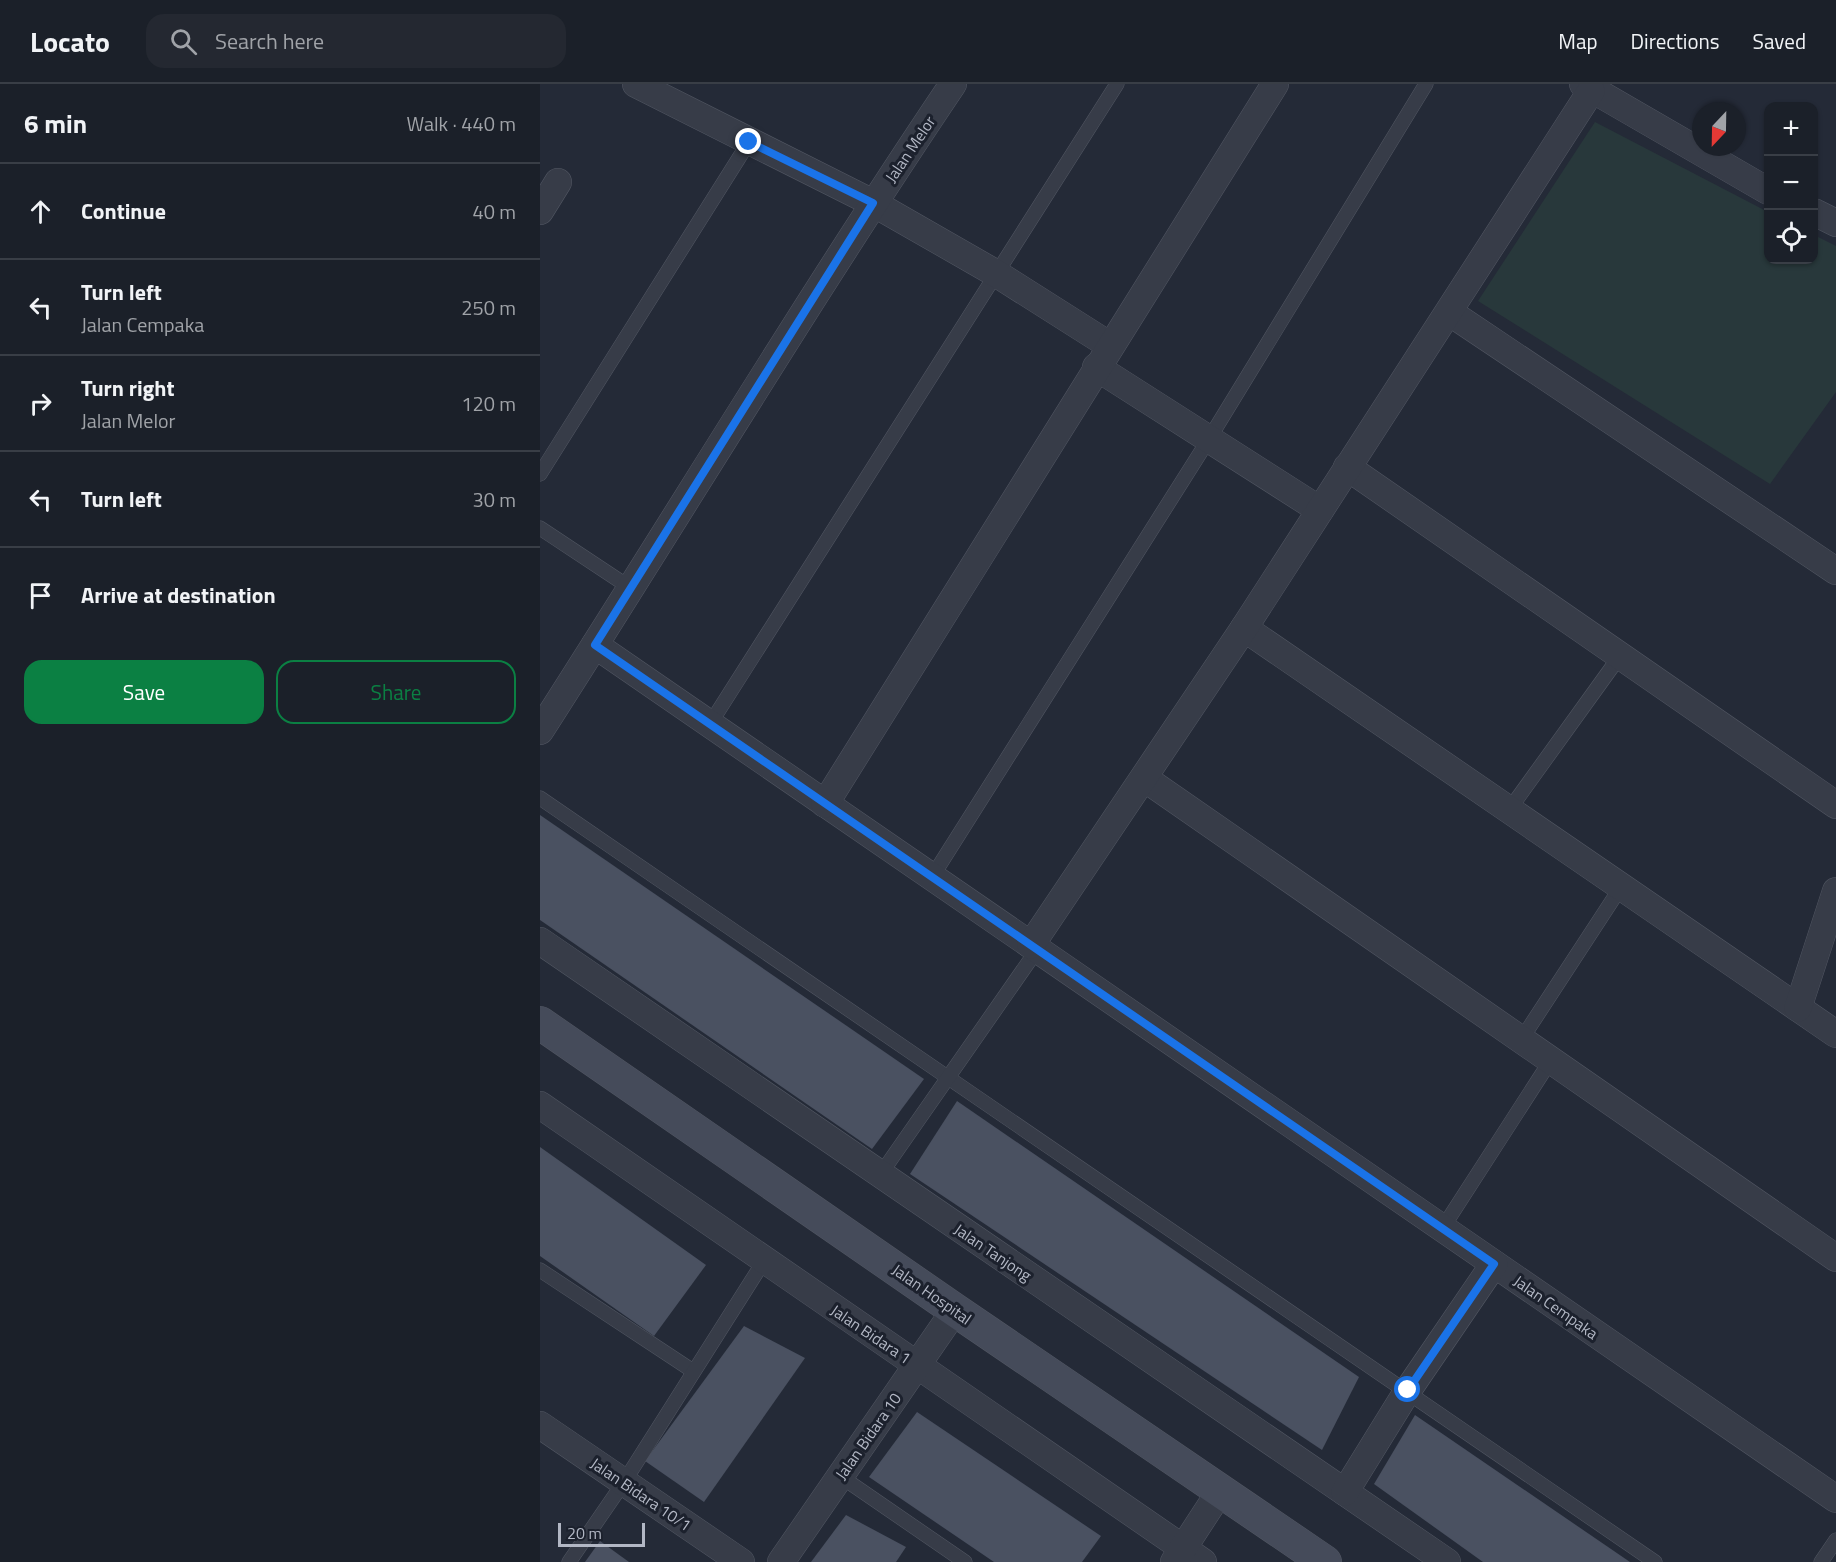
<!DOCTYPE html>
<html lang="en">
<head>
<meta charset="utf-8">
<style>
  :root { --surface:#1b2029; --page:#242831; --text:#f1f3f6; --muted:#a0a3a8; --line:#393e46; --accent:#0b8043 }
  body { margin:0; font-family:"Titillium Web",sans-serif; background:var(--page); color:var(--text) }
  .controls { position:absolute; right:18px; top:18px; display:grid; overflow:hidden; border-radius:12px; box-shadow:0 2px 4px #0004 }
  .controls button { width:54px; height:54px; display:grid; place-items:center; padding:0; border:0; border-bottom:2px solid var(--line); background:var(--surface); color:var(--text); font:30px sans-serif }
  .compass { position:absolute; left:1152px; top:18px; width:54px; height:54px; border-radius:50%; background:var(--surface); box-shadow:0 2px 4px #0004; rotate:202deg }
  .scale { position:absolute; left:18px; bottom:15px; width:87px; box-sizing:border-box; padding-left:6px; border:3px solid #b2b7c4; border-top:0; font-size:16px; line-height:21px; white-space:nowrap; color:#b2b7c4; -webkit-text-stroke:4px #1c212d; paint-order:stroke }
  .stop { position:absolute; width:18px; height:18px; margin:-14px; border:4px solid #1a73e8; border-radius:50%; background:#fff }
  .stop.end { background:#1a73e8; border-color:#fff; box-shadow:0 2px 6px #0008 }
  .list { margin:0; padding:0; list-style:none }
  h2 { display:flex; justify-content:space-between; align-items:center; height:78px; margin:0; padding:0 24px; font-size:26px }
  h2 small { font-size:20px; font-weight:400; color:var(--muted) }
  .list li { display:grid; grid-template-columns:39px 1fr auto; gap:18px; align-items:center; box-sizing:border-box; height:96px; padding:0 24px; border-top:2px solid var(--line) }
  .list b { display:block; font-size:22px; white-space:nowrap }
  .list p { margin:0; font-size:20px; white-space:nowrap; color:var(--muted) }
  .list em { font-size:20px; font-style:normal; color:var(--muted) }
  .actions { display:flex; gap:12px; padding:18px 24px }
  .actions a { flex:1; padding:14px 0; border:2px solid var(--accent); border-radius:18px; text-align:center; font-size:21px; color:var(--accent) }
  .actions .main { background:var(--accent); color:#fff }
  .icon { flex:none; width:33px; height:33px; fill:none; stroke:currentColor; stroke-width:2; stroke-linecap:round; stroke-linejoin:round }
  .map { position:relative; flex:none; width:1296px; height:1478px; overflow:hidden }
  header { display:flex; align-items:center; gap:36px; box-sizing:border-box; height:84px; padding:0 30px; background:var(--surface); border-bottom:2px solid var(--line) }
  header strong { font-size:28px }
  nav { display:flex; gap:33px; margin-inline-start:auto; font-size:21px }
  .search { width:420px; height:54px; background:var(--page); display:flex; align-items:center; gap:15px; box-sizing:border-box; padding:0 21px; border-radius:18px; color:var(--muted); font-size:22px }
  main { display:flex }
  aside { flex:1; background:var(--surface) }
  .map>svg:first-child { display:block }
</style>
</head>
<body>
<header>
<strong>Locato</strong>
<div class="search"><svg class="icon" aria-label="search" viewBox="0 0 24 24"><circle cx="10" cy="10" r="6"/><path d="M15 15l6 6"/></svg>Search here</div>
<nav><a>Map</a><a>Directions</a><a>Saved</a></nav>
</header>
<main>
<aside>
<h2>6 min<small>Walk · 440 m</small></h2>
<ul class="list">
<li><svg class="icon" aria-label="ahead" viewBox="0 0 24 24"><path d="M12 20V5M6 11l6-6 6 6"/></svg><div><b>Continue</b></div><em>40 m</em></li>
<li><svg class="icon" aria-label="left" viewBox="0 0 24 24"><path d="M17 20v-9H6M10 6l-5 5 5 5"/></svg><div><b>Turn left</b><p>Jalan Cempaka</p></div><em>250 m</em></li>
<li><svg class="icon" aria-label="right" viewBox="0 0 24 24"><path d="M7 20v-9h11M14 6l5 5-5 5"/></svg><div><b>Turn right</b><p>Jalan Melor</p></div><em>120 m</em></li>
<li><svg class="icon" aria-label="left" viewBox="0 0 24 24"><path d="M17 20v-9H6M10 6l-5 5 5 5"/></svg><div><b>Turn left</b></div><em>30 m</em></li>
<li><svg class="icon" aria-label="arrive" viewBox="0 0 24 24"><path d="M6 21V4h12l-3 4 3 4H6"/></svg><div><b>Arrive at destination</b></div></li>
</ul>
<div class="actions"><a class="main">Save</a><a>Share</a></div>
</aside>
<div class="map">
<svg width="1296" height="1478" viewBox="0 0 1296 1478">
  <rect width="100%" height="100%" fill="#242a37"/>
  <polygon fill="#28383b" points="1055,38 1228,128 1228,176 1274,176 1274,151 1296,162 1296,308 1230,400 938,217"/>
  <g fill="#4a5161">
    <polygon points="0,731 384,995 332,1065 0,836"/>
    <polygon points="417,1017 819,1293 782,1366 370,1090"/>
    <polygon points="0,1063 166,1181 114,1252 0,1172"/>
    <polygon points="204,1242 265,1274 164,1418 105,1377"/>
    <polygon points="377,1328 561,1452 542,1478 454,1478 329,1393"/>
    <polygon points="875,1331 1090,1478 943,1478 834,1400"/>
    <polygon points="306,1431 366,1463 356,1478 271,1478"/>
    <polygon points="60,1457 89,1478 45,1478"/>
  </g>
  <g fill="none" stroke-linecap="round" stroke-linejoin="round">
    <defs>
      <g id="lane">
        <polyline points="0,390 209,58"/>
        <polyline points="0,444 92,505"/>
        <polyline points="170,640 577,0"/>
        <polyline points="0,714 1115,1478"/>
        <polyline points="969,726 1080,572"/>
        <polyline points="392,793 669,355 886,0"/>
        <polyline points="981,956 1081,803"/>
        <polyline points="340,1091 497,866"/>
        <polyline points="902,1145 1011,976"/>
        <polyline points="0,1186 153,1287"/>
        <polyline points="300,1392 425,1478"/>
        <polyline points="29,1478 84,1398 224,1177"/>
        <polyline points="1281,1478 1296,1456"/>
      </g>
      <g id="street">
        <polyline points="96,0 333,119 457,190 569,261"/>
        <polyline points="1043,0 1228,107"/>
        <polyline points="0,127 18,98"/>
        <polyline points="1274,128 1296,139"/>
        <polyline points="909,228 1296,487"/>
        <polyline points="556,283 780,426"/>
        <polyline points="807,383 1296,721"/>
        <polyline points="704,544 1296,950"/>
        <polyline points="55,561 1296,1415"/>
        <path d="M 0,647 C 138,432 270,212 413,0"/>
        <polyline points="604,694 1296,1174"/>
        <polyline points="285,720 735,0"/>
        <polyline points="0,857 907,1478"/>
        <polyline points="491,861 704,544 1051,7"/>
        <polyline points="1258,924 1296,807"/>
        <polyline points="0,1021 663,1478"/>
        <polyline points="0,1341 201,1478"/>
        <polyline points="805,1408 868,1306 954,1180"/>
        <polyline points="241,1478 415,1226"/>
        <polyline points="634,1478 681,1406"/>
      </g>
      <polyline id="secondary" points="0,939 415,1226 785,1478"/>
    </defs>
    <use href="#lane" stroke="#525763" stroke-width="15"/>
    <use href="#street" stroke="#525763" stroke-width="28"/>
    <use href="#secondary" stroke="#525763" stroke-width="34"/>
    <use href="#lane" stroke="#373c48" stroke-width="14"/>
    <use href="#street" stroke="#373c48" stroke-width="27"/>
    <use href="#secondary" stroke="#454b5a" stroke-width="33"/>
  </g>
  <g fill="none" stroke-linecap="round" stroke-linejoin="round">
    <polyline stroke="#1a73e8" stroke-width="8" points="209,58 333,119 55,561 954,1180 868,1306"/>
  </g>
  <g text-anchor="middle" dominant-baseline="central" stroke-width="6" stroke-linejoin="round" paint-order="stroke">
    <g font-size="16" fill="#b2b7c4" stroke="#1c212d">
      <text transform="translate(370 65) rotate(-56)">Jalan Melor</text>
      <text transform="translate(453 1168) rotate(34)">Jalan Tanjong</text>
      <text transform="translate(392 1210) rotate(35)">Jalan Hospital</text>
      <text transform="translate(1016 1223) rotate(35)">Jalan Cempaka</text>
      <text transform="translate(331 1250) rotate(34)">Jalan Bidara 1</text>
      <text transform="translate(328 1352) rotate(-55)">Jalan Bidara 10</text>
      <text transform="translate(101 1410) rotate(34)">Jalan Bidara 10/1</text>
    </g>
  </g>
</svg>
<div class="controls">
<button>+</button>
<button>−</button>
<button><svg class="icon" aria-label="locate" viewBox="0 0 24 24"><circle cx="12" cy="12" r="6"/><path d="M12 2v4M12 18v4M2 12h4M18 12h4"/></svg></button>
</div>
<svg class="compass" viewBox="-18 -18 36 36"><path d="M0-13l5 13h-10z" fill="#e53935"/><path d="M0 13l5-13h-10z" fill="#a0a3a8"/></svg>
<div class="scale">20 m</div>
<div class="stop" style="left:868px;top:1306px"></div>
<div class="stop end" style="left:209px;top:58px"></div>
</div>
</main>
</body>
</html>
